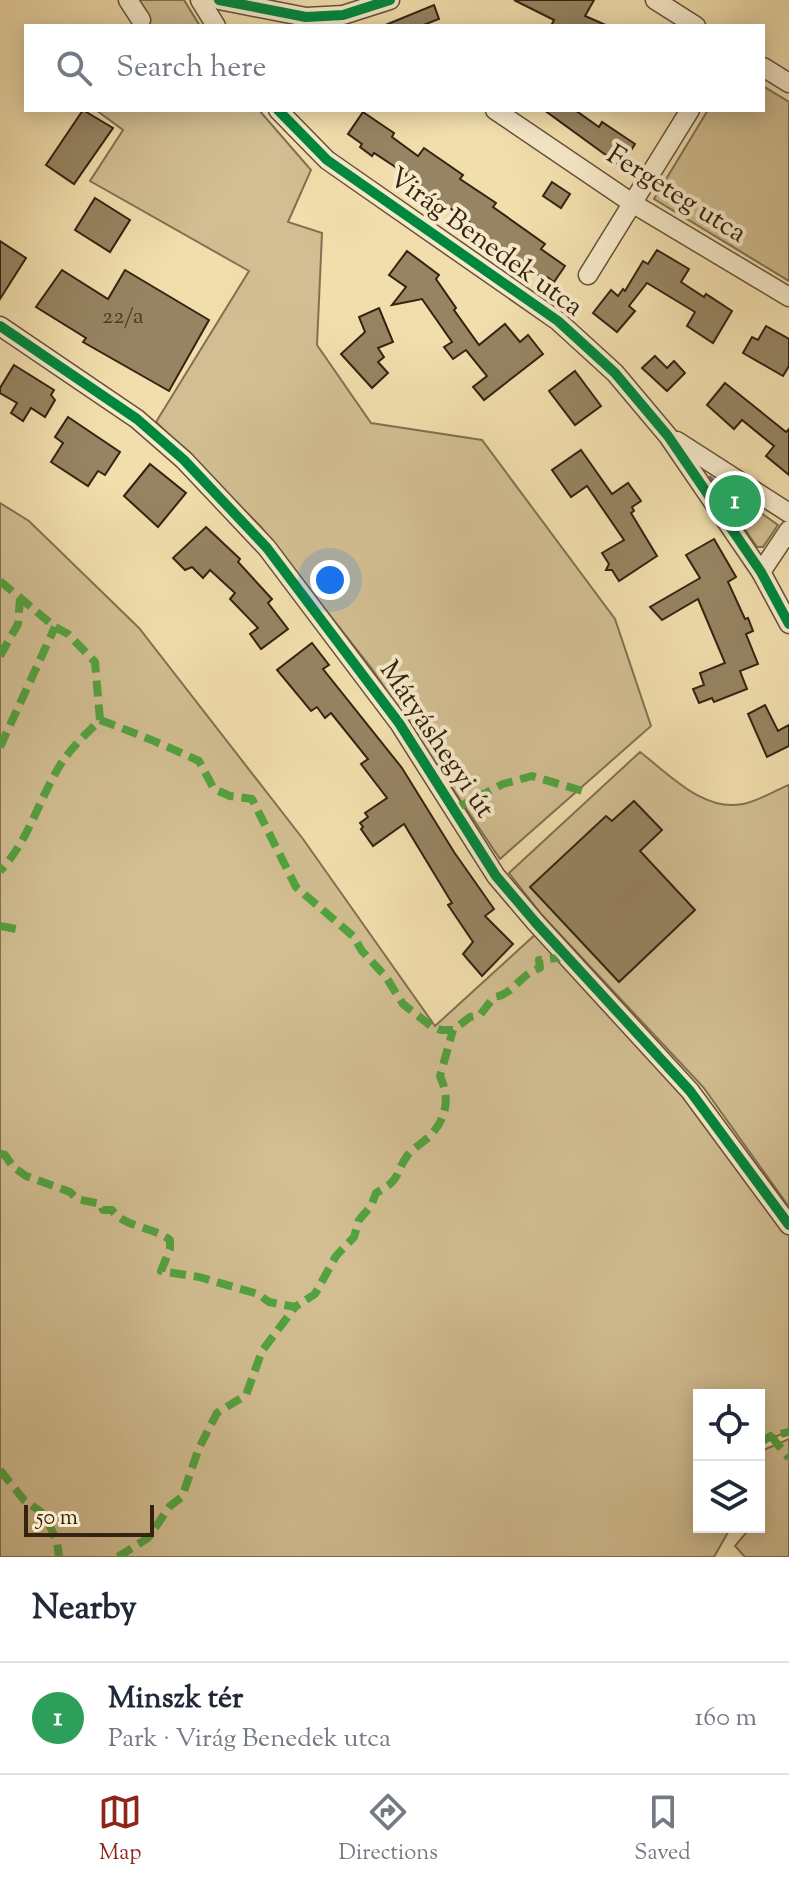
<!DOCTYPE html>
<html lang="en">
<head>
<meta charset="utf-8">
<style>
  :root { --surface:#fff; --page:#f6f6f7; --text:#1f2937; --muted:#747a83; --line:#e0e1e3; --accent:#8f2418 }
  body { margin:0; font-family:"Sorts Mill Goudy",serif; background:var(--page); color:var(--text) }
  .controls { position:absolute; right:24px; bottom:24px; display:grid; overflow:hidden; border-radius:0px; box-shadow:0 4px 20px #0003 }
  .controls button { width:72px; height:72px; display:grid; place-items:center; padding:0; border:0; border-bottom:2px solid var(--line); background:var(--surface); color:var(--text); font:40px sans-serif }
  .scale { position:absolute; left:24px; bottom:20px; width:130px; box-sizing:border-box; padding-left:8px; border:4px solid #332310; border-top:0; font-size:22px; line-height:28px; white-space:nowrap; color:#332310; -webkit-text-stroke:6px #f7eaca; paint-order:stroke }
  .you { position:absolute; left:330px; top:580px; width:28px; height:28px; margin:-20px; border:6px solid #fff; border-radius:50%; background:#1a73e8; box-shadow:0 0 0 12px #1a73e833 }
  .badge { display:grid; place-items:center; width:52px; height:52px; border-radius:50%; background:var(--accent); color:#fff; font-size:26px; font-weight:700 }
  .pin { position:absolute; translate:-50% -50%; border:4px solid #fff; box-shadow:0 2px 8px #0006 }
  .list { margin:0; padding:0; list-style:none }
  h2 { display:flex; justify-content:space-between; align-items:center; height:104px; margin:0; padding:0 32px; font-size:34px }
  h2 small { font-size:26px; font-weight:400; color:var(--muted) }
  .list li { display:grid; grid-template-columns:52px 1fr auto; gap:24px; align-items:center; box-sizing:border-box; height:112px; padding:0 32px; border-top:2px solid var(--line) }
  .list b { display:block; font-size:30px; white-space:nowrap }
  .list p { margin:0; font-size:26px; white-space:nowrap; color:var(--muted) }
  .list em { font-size:26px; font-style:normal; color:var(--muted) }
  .icon { flex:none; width:44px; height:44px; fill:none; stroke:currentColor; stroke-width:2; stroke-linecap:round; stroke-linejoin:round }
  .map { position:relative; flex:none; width:789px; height:1557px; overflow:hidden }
  .search { position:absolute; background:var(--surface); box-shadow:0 4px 20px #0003; left:24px; right:24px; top:24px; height:88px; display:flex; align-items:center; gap:20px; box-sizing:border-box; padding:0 28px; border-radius:0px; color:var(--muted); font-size:30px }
  .sheet { height:216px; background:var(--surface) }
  nav { display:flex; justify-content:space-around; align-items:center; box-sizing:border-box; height:112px; border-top:2px solid var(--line); background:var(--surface); font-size:22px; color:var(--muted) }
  nav a { display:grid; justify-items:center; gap:4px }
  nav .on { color:var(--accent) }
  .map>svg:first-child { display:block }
</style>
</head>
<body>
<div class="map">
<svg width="789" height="1557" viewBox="0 0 789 1557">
  <rect width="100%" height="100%" fill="#f2dead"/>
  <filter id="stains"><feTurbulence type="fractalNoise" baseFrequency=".0025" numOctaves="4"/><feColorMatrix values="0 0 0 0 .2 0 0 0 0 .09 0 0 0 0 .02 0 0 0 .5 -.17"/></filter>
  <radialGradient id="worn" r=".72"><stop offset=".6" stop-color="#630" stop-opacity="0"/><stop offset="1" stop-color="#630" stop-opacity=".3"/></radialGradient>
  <g fill="#d2be92" stroke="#827051" stroke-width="2">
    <polygon points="134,0 184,0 200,26 144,26"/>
    <polygon points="763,86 789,102 789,281 654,199 708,110 763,110"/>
    <polygon points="96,110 259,110 311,170 288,222 322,233 317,345 371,423 482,440 615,619 651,726 500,859 372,669 261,527 156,422 249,271 90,181 123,130"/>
    <polygon points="709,476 778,525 763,547 757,547"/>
    <polygon points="0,503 29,521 139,628 303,839 435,1026 537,933 654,1059 789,1230 789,1431 759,1444 759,1395 699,1395 699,1527 731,1527 714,1557 0,1557"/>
    <path d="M 640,752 C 669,774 703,812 743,804 C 758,801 774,791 789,785 L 789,1207 L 703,1087 L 542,915 L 509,873 Z"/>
    <polygon points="789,1439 789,1557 745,1557 735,1546 751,1527 759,1527 759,1452"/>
  </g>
  <g fill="#968462" stroke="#332310" stroke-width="2">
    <polygon points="514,0 594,0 585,16 608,26 551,26 554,20"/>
    <polygon points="434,5 439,19 421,26 383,26"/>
    <polygon points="83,110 113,128 74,184 46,165"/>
    <polygon points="544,110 575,110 599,127 602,122 635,144 621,166"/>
    <polygon points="363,112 394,133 392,137 418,156 424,148 463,175 460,179 496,203 493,207 545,244 541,249 565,266 554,282 547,277 545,280 475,230 476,227 405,176 406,174 374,153 372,156 360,147 362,144 348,134"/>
    <polygon points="552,182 570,194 561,208 543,196"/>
    <polygon points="95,198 130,220 110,252 75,230"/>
    <polygon points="0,241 26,258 0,299"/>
    <polygon points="657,250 689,269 681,282 704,297 706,294 732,311 713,343 687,326 695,312 647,283 629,306 635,311 617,332 593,313 611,290 618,296 623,289 625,291 643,261 648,264"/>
    <polygon points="407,251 439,275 436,279 456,308 454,310 479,345 505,324 520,342 528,335 543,354 484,400 473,387 487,376 466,350 453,359 444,347 452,342 422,299 392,305 406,287 389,275"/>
    <polygon points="62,270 108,299 125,270 209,320 169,391 83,342 86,338 36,307"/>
    <polygon points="379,308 393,342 378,348 384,357 378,362 388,373 372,388 341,354 365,332 359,317"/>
    <polygon points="766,326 789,339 789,366 783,376 743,353 752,337 758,340"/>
    <polygon points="655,356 667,368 674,361 685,373 667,391 642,368"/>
    <polygon points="14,365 54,390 51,395 55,400 45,417 31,408 23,421 11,413 17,403 0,393 0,388"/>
    <polygon points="575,371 601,406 575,425 549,391"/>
    <polygon points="725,383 786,432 789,429 789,475 766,456 774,446 742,420 734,429 707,405"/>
    <polygon points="68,417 120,452 105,475 98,471 88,486 51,462 63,443 55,437"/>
    <polygon points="581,450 612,494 628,483 641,501 632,507 634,511 631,513 657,556 619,581 612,570 606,570 609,564 602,553 624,540 587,486 571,497 552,470"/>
    <polygon points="150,464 186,493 158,527 124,496"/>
    <polygon points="206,527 240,559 238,562 272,599 268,603 288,629 261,649 250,634 258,628 230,599 235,593 210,570 203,578 192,567 185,570 173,558"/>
    <polygon points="714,539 736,577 728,582 745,619 748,618 753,631 746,634 758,664 740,671 747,689 714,702 712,698 699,703 693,689 704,685 700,673 725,663 698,599 662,620 650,607 700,578 686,555"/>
    <polygon points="312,643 329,665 323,669 402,768 454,852 494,909 485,916 513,944 482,976 463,954 473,942 448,905 452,903 404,824 373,846 361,829 363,827 360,823 368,817 365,813 387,798 361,764 368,759 331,713 325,718 317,707 311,711 277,670"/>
    <polygon points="765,705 778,731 789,725 789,746 767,757 748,714"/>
    <polygon points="634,801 662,830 640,851 695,910 619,982 530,887 606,816 612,821"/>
  </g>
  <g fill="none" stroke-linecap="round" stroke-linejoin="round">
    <defs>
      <g id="minor">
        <polyline points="128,0 141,20"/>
        <polyline points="200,0 216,26"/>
        <polyline points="219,0 306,17 343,15 390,0"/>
        <polyline points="655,0 696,26"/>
        <polyline points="763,67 789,83"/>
        <polyline points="278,110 327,160 558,321 615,373 668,436 761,572 789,624"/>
        <polyline points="495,110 632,203 789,297"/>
        <polyline points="588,275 690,110"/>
        <polyline points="0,326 137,419 184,460 267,548 399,723 496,876 536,923 690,1091 789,1225"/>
        <polyline points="677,441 789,513"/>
        <polyline points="761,572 789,530"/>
      </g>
    </defs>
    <use href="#minor" stroke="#635237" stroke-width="21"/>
    <use href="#minor" stroke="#f7eaca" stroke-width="18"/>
    <g stroke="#52a23f" stroke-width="8" stroke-dasharray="16 8" stroke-linecap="butt">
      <path d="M 0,581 L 55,627 L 68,634 L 95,662 L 100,720 C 87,733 72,747 62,762 C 39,798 30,839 0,871"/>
      <polyline points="0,656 18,624 20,599"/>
      <path d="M 100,720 C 133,732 167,746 199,761 L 214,789 L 230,796 L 252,799 L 296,887 L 353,936 L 362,951 L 386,977 L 403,1004 L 431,1026 L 441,1030 L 453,1030 L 470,1017 L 480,1015 L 494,997 C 513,995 519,975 540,968 L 539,960 L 566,957"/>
      <polyline points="0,747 55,627"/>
      <polyline points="455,809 503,784 532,776 586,792"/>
      <polyline points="0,926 21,930"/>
      <path d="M 0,1154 L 5,1155 L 13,1167 L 26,1176 L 70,1192 L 77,1199 L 101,1204 L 103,1210 L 112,1210 C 123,1227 154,1227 170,1240 L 170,1249 L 161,1271 L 199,1277 L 258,1294 L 269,1302 L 295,1307 L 315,1294 L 336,1256 L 354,1237 L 359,1220 L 371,1206 L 376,1193 C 402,1179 393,1177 407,1156 C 413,1148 424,1142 431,1135 C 447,1117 450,1098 440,1076 L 453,1030"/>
      <polyline points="771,1436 789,1458"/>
      <polyline points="759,1443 771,1436 789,1432"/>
      <polyline points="0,1470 24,1500 41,1512 48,1522 57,1542 59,1557"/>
      <polyline points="118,1557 148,1538 170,1506 182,1497 199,1448 217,1413 246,1395 262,1351 295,1307"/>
    </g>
    <defs>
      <g id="cycleway">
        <polyline points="219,0 306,17 343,15 390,0"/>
        <polyline points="278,110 327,160 558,321 615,373 668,436 761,572 789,624"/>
        <polyline points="0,326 137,419 184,460 267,548 399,723 496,876 536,923 690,1091 789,1225"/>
      </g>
    </defs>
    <use href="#cycleway" stroke="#f7eaca" stroke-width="15"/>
    <use href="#cycleway" stroke="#00873e" stroke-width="10"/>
  </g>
  <g text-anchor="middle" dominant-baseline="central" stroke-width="8" stroke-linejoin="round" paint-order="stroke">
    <g font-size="24" fill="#4c3b24">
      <text x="123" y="317">22/a</text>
    </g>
    <g font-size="28" fill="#332310" stroke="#f7eaca">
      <text transform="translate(676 195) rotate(32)">Fergeteg utca</text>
      <text transform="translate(485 243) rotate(36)">Virág Benedek utca</text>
      <text transform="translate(436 740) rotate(56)">Mátyáshegyi út</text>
    </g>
  </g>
  <rect width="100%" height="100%" filter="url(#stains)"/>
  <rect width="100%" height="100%" fill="url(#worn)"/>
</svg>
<div class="controls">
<button><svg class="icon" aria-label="locate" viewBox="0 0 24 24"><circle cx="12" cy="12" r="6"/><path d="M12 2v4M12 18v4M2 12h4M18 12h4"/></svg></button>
<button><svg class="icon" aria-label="layers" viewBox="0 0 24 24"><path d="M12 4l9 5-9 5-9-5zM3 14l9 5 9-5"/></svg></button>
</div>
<div class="scale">50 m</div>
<div class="you"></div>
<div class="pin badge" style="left:735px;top:501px;background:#2e9e5b">1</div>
<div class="search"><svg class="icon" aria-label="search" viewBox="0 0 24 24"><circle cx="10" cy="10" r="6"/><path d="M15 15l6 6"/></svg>Search here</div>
</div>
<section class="sheet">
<h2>Nearby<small></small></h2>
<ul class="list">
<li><span class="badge" style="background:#2e9e5b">1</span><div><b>Minszk tér</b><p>Park · Virág Benedek utca</p></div><em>160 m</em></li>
</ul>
</section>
<nav>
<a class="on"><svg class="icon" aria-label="map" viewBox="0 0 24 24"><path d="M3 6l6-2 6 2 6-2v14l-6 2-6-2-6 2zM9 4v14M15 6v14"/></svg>Map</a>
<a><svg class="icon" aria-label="directions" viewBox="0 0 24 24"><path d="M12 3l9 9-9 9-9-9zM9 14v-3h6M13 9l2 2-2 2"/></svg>Directions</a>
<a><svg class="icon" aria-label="saved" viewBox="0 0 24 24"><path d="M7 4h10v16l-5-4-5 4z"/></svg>Saved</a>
</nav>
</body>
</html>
